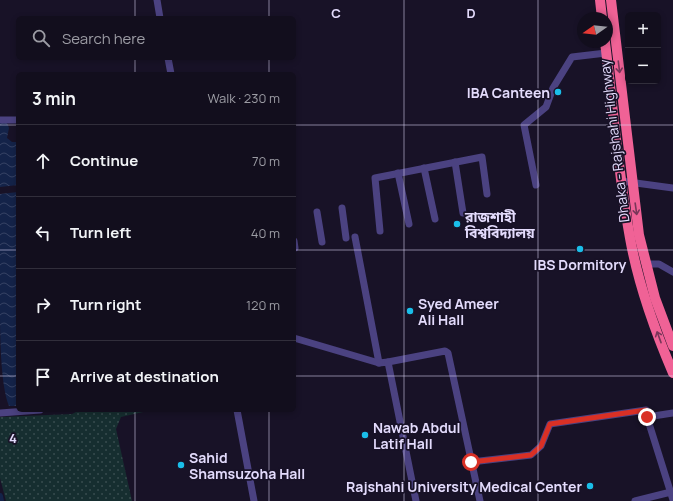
<!DOCTYPE html>
<html lang="en">
<head>
<meta charset="utf-8">
<style>
  :root { --surface:#120e1d; --page:#1b1726; --text:#f1f3f6; --muted:#9c9ca4; --line:#312e3b }
  body { margin:0; font-family:Manrope,"Noto Sans Bengali",sans-serif; background:var(--page); color:var(--text) }
  .controls { position:absolute; right:12px; top:12px; display:grid; overflow:hidden; border-radius:6px; box-shadow:0 2px 6px #0003 }
  .controls button { width:36px; height:36px; display:grid; place-items:center; padding:0; border:0; border-bottom:1px solid var(--line); background:var(--surface); color:var(--text); font:20px sans-serif }
  .compass { position:absolute; left:577px; top:12px; width:36px; height:36px; border-radius:50%; background:var(--surface); box-shadow:0 2px 6px #0003; rotate:256deg }
  .stop { position:absolute; width:12px; height:12px; margin:-9px; border:3px solid #d93025; border-radius:50%; background:#fff }
  .stop.end { background:#d93025; border-color:#fff; box-shadow:0 1px 4px #0008 }
  .list { margin:0; padding:0; list-style:none }
  h2 { display:flex; justify-content:space-between; align-items:center; height:52px; margin:0; padding:0 16px; font-size:17px }
  h2 small { font-size:13px; font-weight:400; color:var(--muted) }
  .list li { display:grid; grid-template-columns:26px 1fr auto; gap:12px; align-items:center; box-sizing:border-box; height:72px; padding:0 16px; border-top:1px solid var(--line) }
  .list b { display:block; font-size:15px; white-space:nowrap }
  .list em { font-size:13px; font-style:normal; color:var(--muted) }
  .icon { flex:none; width:22px; height:22px; fill:none; stroke:currentColor; stroke-width:2; stroke-linecap:round; stroke-linejoin:round }
  .map { position:relative; flex:none; width:673px; height:501px; overflow:hidden }
  .search { position:absolute; background:var(--surface); box-shadow:0 2px 6px #0003; left:16px; top:16px; width:280px; height:44px; display:flex; align-items:center; gap:10px; box-sizing:border-box; padding:0 14px; border-radius:6px; color:var(--muted); font-size:15px }
  .panel { position:absolute; background:var(--surface); box-shadow:0 2px 6px #0003; left:16px; top:72px; width:280px; height:340px; border-radius:6px }
  .map>svg:first-child { display:block }
</style>
</head>
<body>
<div class="map">
<svg width="673" height="501" viewBox="0 0 673 501">
  <defs>
    <pattern id="grass-dots" width="8" height="8" patternUnits="userSpaceOnUse"><rect width="8" height="8" fill="#162e30"/><path d="M2 2h.1M6 6h.1" fill="none" stroke="#384c4f" stroke-width="1.8" stroke-linecap="round"/></pattern>
    <pattern id="water-waves" width="16" height="10" patternUnits="userSpaceOnUse"><rect width="16" height="10" fill="#142349"/><path d="M0 5q4-4 8 0t8 0" fill="none" stroke="#364264"/></pattern>
  </defs>
  <rect width="100%" height="100%" fill="#181227"/>
  <polygon fill="url(#grass-dots)" points="80,410 152,410 121,417 116,429 132,501 6,501 0,478 0,417 72,414"/>
  <g fill="url(#water-waves)">
    <polygon points="0,123 7,123 9,128 7,138 12,142 18,142 18,185 0,187"/>
    <path d="M 18,192 L 18,406 L 9,406 C 0,385 0,331 0,305 C 0,268 0,231 0,194 Z"/>
  </g>
  <g fill="none" stroke-linecap="round" stroke-linejoin="round">
    <polyline stroke="#142349" stroke-width="6" points="0,496 1,501"/>
    <g stroke="#4b4281" stroke-width="7">
      <polyline points="157,0 160,18"/>
      <polyline points="168,58 171,74"/>
      <polyline points="0,120 18,120"/>
      <polyline points="455,162 463,213"/>
      <polyline points="424,168 435,219"/>
      <polyline points="398,173 409,224"/>
      <polyline points="621,181 673,188"/>
      <polyline points="536,185 524,125 546,107 553,88 572,57 606,53"/>
      <polyline points="342,208 346,238"/>
      <polyline points="317,212 322,242"/>
      <polyline points="380,231 375,178 482,157 487,194"/>
      <polyline points="355,237 379,363 388,362 416,501"/>
      <polyline points="294,241 295,248"/>
      <polyline points="647,264 659,264 673,272"/>
      <polyline points="294,338 379,363"/>
      <polyline points="388,362 445,351 448,353 480,501"/>
      <polyline points="237,410 254,501"/>
      <polyline points="0,413 40,410"/>
      <polyline points="673,413 647,417 673,500"/>
      <polyline points="471,462 531,455 541,446 550,424 646,410 647,417"/>
      <polyline points="635,501 671,492"/>
    </g>
    <g stroke="#f06296" stroke-width="10">
      <polyline points="600,0 602,18"/>
      <polyline points="611,0 639,235 655,298 673,346"/>
      <path d="M 605,42 C 613,107 618,173 630,238 C 638,283 655,331 673,373"/>
    </g>
  </g>
  <defs><path id="oneway-shaft" d="M-6 0H5M1.5-3L5.5 0L1.5 3" fill="none" stroke-width="1.6" stroke-linecap="round" stroke-linejoin="round"/></defs>
  <g stroke="#793659">
    <use href="#oneway-shaft" transform="translate(619 67) rotate(83)"/>
    <use href="#oneway-shaft" transform="translate(636 209) rotate(82)"/>
    <use href="#oneway-shaft" transform="translate(659 337) rotate(-110)"/>
  </g>
  <g fill="none" stroke-linecap="round" stroke-linejoin="round">
    <polyline stroke="#d93025" stroke-width="5" points="471,462 531,455 541,446 550,424 646,410 647,417"/>
  </g>
  <path fill="none" stroke="#e3dbfc" stroke-width="1" stroke-opacity="0.55" d="M 135,0 L 135,18M 269,0 L 269,18M 404,0 L 404,501M 538,0 L 538,501M 135,58 L 135,74M 269,58 L 269,74M 0,125 L 18,125M 294,125 L 673,125M 0,250 L 18,250M 294,250 L 673,250M 0,376 L 18,376M 294,376 L 673,376M 135,410 L 135,501M 269,410 L 269,501"/>
  <g fill="#1abee9" stroke="#181227" stroke-width="1.5">
    <circle cx="558" cy="92" r="4"/>
    <circle cx="457" cy="224" r="4"/>
    <circle cx="580" cy="249" r="4"/>
    <circle cx="410" cy="311" r="4"/>
    <circle cx="365" cy="435" r="4"/>
    <circle cx="181" cy="465" r="4"/>
    <circle cx="590" cy="486" r="4"/>
  </g>
  <g text-anchor="middle" dominant-baseline="central" stroke-width="3.5" stroke-linejoin="round" paint-order="stroke">
    <g font-size="14" font-weight="bold" fill="#e3dbfc" stroke="#181227" text-anchor="start">
      <text x="550" y="92" text-anchor="end">IBA Canteen</text>
      <text x="465" y="216">রাজশাহী<tspan x="465" dy="16">বিশ্ববিদ্যালয়</tspan></text>
      <text x="580" y="264" text-anchor="middle">IBS Dormitory</text>
      <text x="418" y="303">Syed Ameer<tspan x="418" dy="16">Ali Hall</tspan></text>
      <text x="373" y="427">Nawab Abdul<tspan x="373" dy="16">Latif Hall</tspan></text>
      <text x="189" y="457">Sahid<tspan x="189" dy="16">Shamsuzoha Hall</tspan></text>
      <text x="582" y="486" text-anchor="end">Rajshahi University Medical Center</text>
    </g>
    <g font-size="14" fill="#e3dbfc" stroke="#181227">
      <text transform="translate(614 141) rotate(-97)">Dhaka - Rajshahi Highway</text>
    </g>
  </g>
  <g font-size="13" text-anchor="middle" font-weight="bold" fill="#e3dbfc" stroke="#181227" stroke-width="3.5" stroke-linejoin="round" paint-order="stroke">
    <text x="336" y="18">C</text>
    <text x="471" y="18">D</text>
    <text x="13" y="443">4</text>
  </g>
</svg>
<div class="controls">
<button>+</button>
<button>−</button>
</div>
<svg class="compass" viewBox="-18 -18 36 36"><path d="M0-13l5 13h-10z" fill="#e53935"/><path d="M0 13l5-13h-10z" fill="#9c9ca4"/></svg>
<div class="stop" style="left:471px;top:462px"></div>
<div class="stop end" style="left:647px;top:417px"></div>
<div class="search"><svg class="icon" aria-label="search" viewBox="0 0 24 24"><circle cx="10" cy="10" r="6"/><path d="M15 15l6 6"/></svg>Search here</div>
<section class="panel">
<h2>3 min<small>Walk · 230 m</small></h2>
<ul class="list">
<li><svg class="icon" aria-label="ahead" viewBox="0 0 24 24"><path d="M12 20V5M6 11l6-6 6 6"/></svg><div><b>Continue</b></div><em>70 m</em></li>
<li><svg class="icon" aria-label="left" viewBox="0 0 24 24"><path d="M17 20v-9H6M10 6l-5 5 5 5"/></svg><div><b>Turn left</b></div><em>40 m</em></li>
<li><svg class="icon" aria-label="right" viewBox="0 0 24 24"><path d="M7 20v-9h11M14 6l5 5-5 5"/></svg><div><b>Turn right</b></div><em>120 m</em></li>
<li><svg class="icon" aria-label="arrive" viewBox="0 0 24 24"><path d="M6 21V4h12l-3 4 3 4H6"/></svg><div><b>Arrive at destination</b></div></li>
</ul>
</section>
</div>
</body>
</html>
